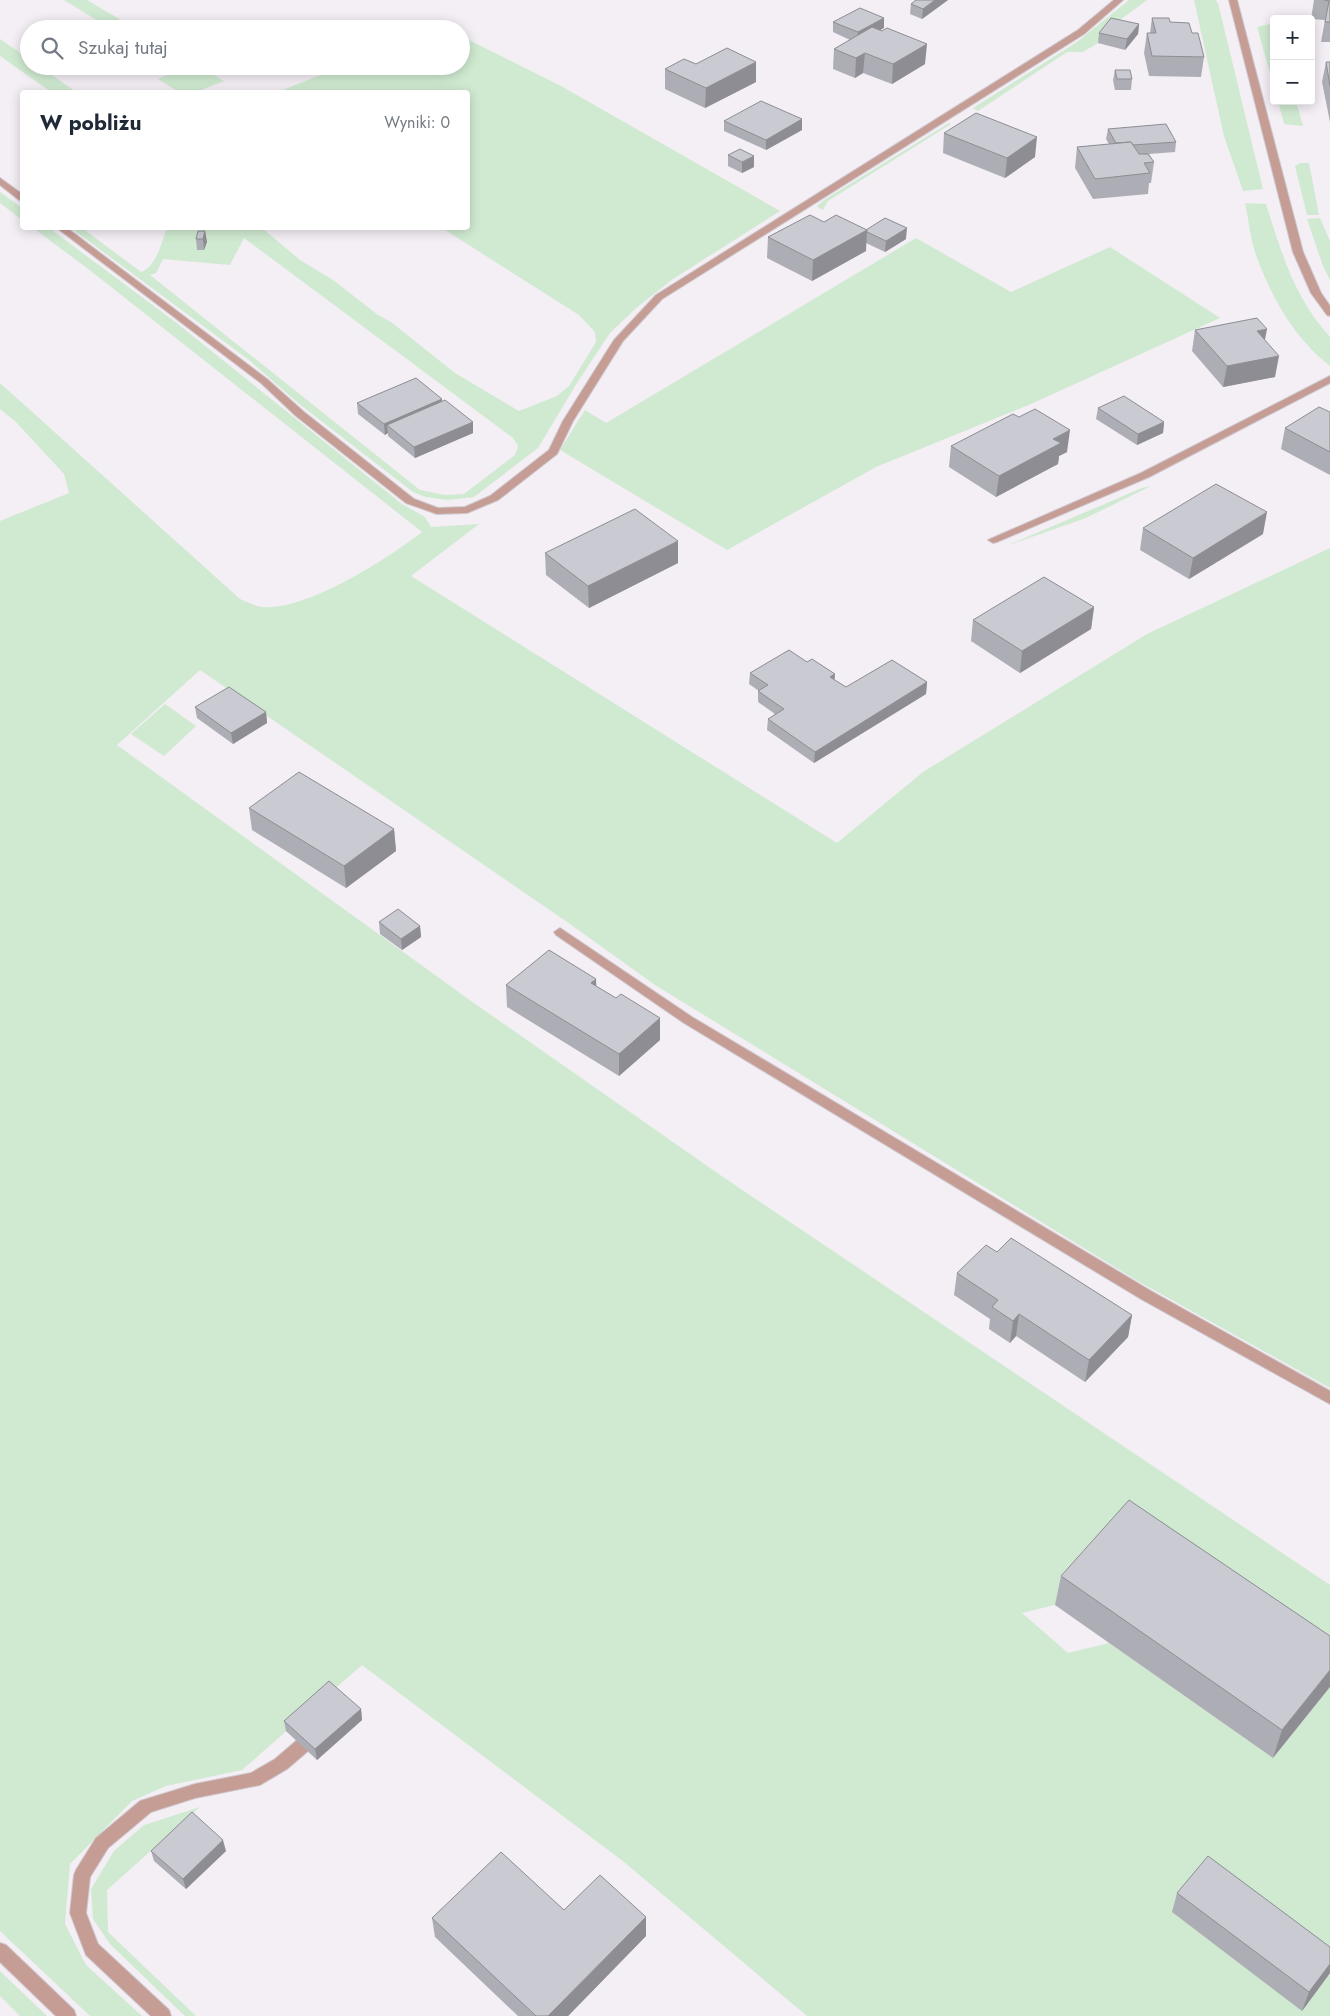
<!DOCTYPE html>
<html lang="pl">
<head>
<meta charset="utf-8">
<style>
  :root { --surface:#fff; --page:#f2f2f3; --text:#1f2937; --muted:#747a83; --line:#e0e1e3 }
  body { margin:0; font-family:Jost,sans-serif; background:var(--page); color:var(--text) }
  .controls { position:absolute; right:15px; top:15px; display:grid; overflow:hidden; border-radius:5px; box-shadow:0 2px 12px #0003 }
  .controls button { width:45px; height:45px; display:grid; place-items:center; padding:0; border:0; border-bottom:1px solid var(--line); background:var(--surface); color:var(--text); font:25px sans-serif }
  .list { margin:0; padding:0; list-style:none }
  h2 { display:flex; justify-content:space-between; align-items:center; height:65px; margin:0; padding:0 20px; font-size:21px }
  h2 small { font-size:16px; font-weight:400; color:var(--muted) }
  .icon { flex:none; width:28px; height:28px; fill:none; stroke:currentColor; stroke-width:2; stroke-linecap:round; stroke-linejoin:round }
  .map { position:relative; flex:none; width:1330px; height:2016px; overflow:hidden }
  .search { position:absolute; background:var(--surface); box-shadow:0 2px 12px #0003; left:20px; top:20px; width:450px; height:55px; display:flex; align-items:center; gap:12px; box-sizing:border-box; padding:0 18px; border-radius:28px; color:var(--muted); font-size:19px }
  .panel { position:absolute; background:var(--surface); box-shadow:0 2px 12px #0003; left:20px; top:90px; width:450px; height:140px; border-radius:5px }
  .map>svg:first-child { display:block }
</style>
</head>
<body>
<div class="map">
<svg width="1330" height="2016" viewBox="0 0 1330 2016">
  <rect width="100%" height="100%" fill="#f4eef5"/>
  <g fill="#d0ead1" fill-rule="evenodd">
    <polygon points="64,0 87,0 136,29 111,29"/>
    <polygon points="1129,0 1147,0 1109,28 1098,43 1083,52 1067,52 978,111 973,108 1077,42"/>
    <polygon points="1194,0 1215,0 1218,3 1263,189 1243,191 1224,136"/>
    <polygon points="1274,23 1274,87 1257,27"/>
    <path d="M 461,36 L 561,86 L 780,211 L 673,279 L 635,309 L 610,333 L 577,383 L 538,448 L 474,497 L 447,500 L 426,497 L 413,492 L 298,403 L 249,360 L 71,228 L 82,228 L 141,272 C 157,266 161,243 167,228 L 262,228 L 300,260 L 333,280 L 378,315 L 391,322 L 455,373 L 519,411 L 557,396 L 569,386 L 596,342 L 595,332 L 579,315 L 442,228 L 468,228 L 468,92 L 278,92 L 343,66 L 461,66 ZM 244,238 L 513,438 L 518,446 L 515,455 L 464,494 L 445,495 L 420,490 L 150,275 L 156,273 L 163,259 L 230,265 Z"/>
    <polygon points="0,39 29,59 29,66 39,66 76,92 51,92 0,56"/>
    <polygon points="171,66 199,66 224,81 196,92 179,92 158,79 177,70"/>
    <polygon points="1278,101 1296,101 1303,126 1284,124"/>
    <polygon points="949,123 951,124 828,201 823,210 819,208 817,206 824,200"/>
    <polygon points="1301,163 1309,163 1319,215 1307,215 1295,166"/>
    <polygon points="0,192 22,208 22,220 0,203"/>
    <path d="M 1245,203 L 1266,204 C 1281,252 1295,299 1330,337 L 1330,366 C 1295,339 1271,297 1256,255 C 1250,239 1249,220 1245,203 Z"/>
    <polygon points="1320,218 1330,241 1330,280 1323,266 1307,219"/>
    <path d="M 33,228 L 49,228 L 174,321 L 402,504 L 425,517 L 431,527 L 479,524 L 411,576 L 837,843 L 923,772 L 1147,634 L 1330,548 L 1330,1388 L 1136,1280 L 655,985 L 570,924 L 200,670 L 117,745 L 471,1001 L 723,1177 L 1330,1585 L 1330,1672 L 1123,1530 L 1055,1605 L 1022,1613 L 1068,1653 L 1109,1643 L 1273,1758 L 1330,1687 L 1330,2016 L 807,2016 L 624,1862 L 362,1665 L 242,1770 L 166,1786 L 132,1801 L 70,1864 L 65,1924 L 86,1965 L 142,2016 L 90,2016 L 0,1931 L 0,521 L 69,493 L 64,474 L 16,422 L 0,409 L 0,383 L 240,599 C 247,602 255,606 262,607 C 307,611 387,559 422,532 L 87,268 Z"/>
    <polygon points="916,238 1011,292 1110,247 1220,318 1031,404 876,467 727,550 560,450 585,410 606,423"/>
    <polygon points="1151,486 1086,518 1006,546 1142,488"/>
    <polygon points="165,704 196,726 164,756 131,734"/>
    <polygon points="200,1807 107,1890 108,1932 196,2016 185,2016 110,1944 93,1919 91,1889 114,1851 144,1825"/>
    <polygon points="0,1971 47,2016 20,2016 0,1996"/>
  </g>
  <g fill="none" stroke-linecap="round" stroke-linejoin="round">
    <defs>
      <g id="service">
        <polygon points="1114,0 1123,0 1084,34 662,299 623,341 573,421 557,454 498,500 467,513 437,514 406,503 296,416 261,383 57,228 67,228 267,379 304,412 414,499 438,508 465,507 490,496 549,450 563,421 614,340 656,295 1078,30"/>
        <polygon points="0,178 22,194 22,201 19,200 0,185"/>
        <polygon points="1330,376 1330,383 1149,477 997,542 993,543 988,540 1141,473"/>
        <polygon points="560,928 692,1017 1151,1291 1330,1391 1330,1404 1141,1299 684,1023 556,935 554,932"/>
        <polygon points="302,1739 308,1741 310,1746 308,1751 287,1769 260,1785 195,1798 151,1812 108,1848 90,1877 86,1913 98,1944 169,2010 171,2016 151,2016 86,1955 70,1913 74,1875 76,1870 96,1838 140,1801 195,1784 251,1773 275,1759 296,1741"/>
        <polygon points="0,1943 6,1945 74,2010 76,2016 56,2016 0,1962"/>
      </g>
      <polygon id="tertiary" points="1229,0 1237,0 1303,252 1321,293 1330,306 1330,316 1327,315 1311,293 1293,252"/>
    </defs>
    <use href="#service" stroke="#cec9cf" stroke-width="2"/>
    <use href="#tertiary" stroke="#cec9cf" stroke-width="2"/>
    <use href="#service" fill="#c59d95" fill-rule="evenodd"/>
    <use href="#tertiary" fill="#c59d95" fill-rule="evenodd"/>
  </g>
  <g fill="#adaeb5">
    <polygon points="948,0 922,19 910,14 911,4"/>
    <polygon points="1314,0 1330,0 1330,42 1321,42 1325,20 1311,19"/>
    <polygon points="884,18 884,28 880,30 925,64 892,84 863,73 855,78 833,69 834,49 850,40 833,32 833,22"/>
    <polygon points="1152,18 1170,22 1192,33 1204,57 1201,77 1149,76 1144,53 1147,33 1150,33"/>
    <polygon points="1139,24 1138,34 1125,50 1098,43 1099,33"/>
    <polygon points="1326,62 1330,62 1330,122 1322,82"/>
    <polygon points="696,64 756,82 705,108 665,89 665,69"/>
    <polygon points="1115,70 1132,79 1131,90 1115,90 1113,80"/>
    <polygon points="802,119 802,130 766,150 724,131 724,121"/>
    <polygon points="1108,129 1176,142 1175,152 1149,154 1154,162 1151,183 1149,183 1148,194 1093,199 1075,168 1077,147 1109,144 1106,139"/>
    <polygon points="944,133 1035,157 1005,178 943,153"/>
    <polygon points="728,155 754,167 742,173 728,166"/>
    <polygon points="824,222 866,230 906,239 885,252 866,243 866,251 812,281 767,258 768,237"/>
    <polygon points="205,231 207,242 204,250 197,250 196,239"/>
    <polygon points="1195,330 1265,340 1275,377 1223,387 1192,351"/>
    <polygon points="442,402 473,422 473,433 415,458 388,436 388,433 385,435 358,414 357,403"/>
    <polygon points="1098,408 1164,422 1163,433 1137,445 1096,419"/>
    <polygon points="1330,412 1330,475 1281,449 1285,428"/>
    <polygon points="951,446 1067,452 1059,456 1058,464 996,497 949,467"/>
    <polygon points="1143,528 1263,534 1189,579 1140,550"/>
    <polygon points="545,553 678,563 589,608 546,575"/>
    <polygon points="1094,607 1091,629 1020,673 971,641 973,620"/>
    <polygon points="807,662 835,674 834,680 846,687 927,682 926,694 814,763 767,730 768,719 775,714 758,702 758,691 759,691 749,684 750,673"/>
    <polygon points="195,707 266,712 267,723 233,744 197,718"/>
    <polygon points="249,808 394,829 396,851 346,888 252,830"/>
    <polygon points="379,922 420,926 421,937 402,950 380,934"/>
    <polygon points="596,979 596,987 660,1040 619,1076 507,1007 506,985"/>
    <polygon points="997,1252 1132,1315 1128,1337 1085,1382 1016,1336 1010,1343 989,1329 990,1319 954,1295 957,1273"/>
    <polygon points="1061,1576 1330,1636 1273,1758 1055,1605"/>
    <polygon points="361,1709 362,1720 317,1760 286,1731 284,1721"/>
    <polygon points="151,1851 226,1851 186,1889 154,1861"/>
    <polygon points="1177,1893 1330,1947 1330,1973 1302,2011 1172,1912"/>
    <polygon points="564,1910 646,1936 568,2016 518,2016 435,1937 432,1918"/>
  </g>
  <g fill="#8d8d93">
    <polygon points="935,0 948,0 922,19 923,9"/>
    <polygon points="884,18 884,28 857,42 858,32"/>
    <polygon points="1139,24 1138,34 1125,50 1127,39"/>
    <polygon points="927,44 925,64 892,84 893,64"/>
    <polygon points="865,53 863,73 855,78 856,58"/>
    <polygon points="756,62 756,82 705,108 706,88"/>
    <polygon points="802,119 802,130 766,150 766,140"/>
    <polygon points="1037,137 1035,157 1005,178 1007,158"/>
    <polygon points="754,156 754,167 742,173 742,162"/>
    <polygon points="907,228 906,239 885,252 886,241"/>
    <polygon points="867,230 866,251 812,281 813,260"/>
    <polygon points="205,231 207,242 204,250 203,239"/>
    <polygon points="1267,329 1263,350 1257,331"/>
    <polygon points="1279,356 1275,377 1223,387 1227,366"/>
    <polygon points="442,399 442,410 387,425 388,433 385,435 384,424"/>
    <polygon points="473,422 473,433 415,458 414,447"/>
    <polygon points="1164,422 1163,433 1137,445 1138,434"/>
    <polygon points="1070,430 1067,452 1059,456 1058,464 996,497 999,476 1053,439"/>
    <polygon points="1267,512 1263,534 1189,579 1193,558"/>
    <polygon points="678,541 678,563 589,608 588,586"/>
    <polygon points="1094,607 1091,629 1020,673 1022,651"/>
    <polygon points="835,674 834,686 830,677"/>
    <polygon points="927,682 926,694 814,763 815,752"/>
    <polygon points="266,712 267,723 233,744 231,733"/>
    <polygon points="394,829 396,851 346,888 344,866"/>
    <polygon points="420,926 421,937 402,950 401,939"/>
    <polygon points="596,979 597,1001 591,983"/>
    <polygon points="660,1018 660,1040 619,1076 619,1054"/>
    <polygon points="1019,1314 1016,1336 1010,1343 1013,1321"/>
    <polygon points="1132,1315 1128,1337 1085,1382 1089,1360"/>
    <polygon points="1330,1670 1330,1687 1273,1758 1282,1730"/>
    <polygon points="361,1709 362,1720 317,1760 315,1749"/>
    <polygon points="223,1840 226,1851 186,1889 183,1879"/>
    <polygon points="646,1917 646,1936 568,2016 548,2016"/>
    <polygon points="1330,1964 1330,1973 1302,2011 1309,1992"/>
  </g>
  <g fill="#c9cad2" stroke="#8d8d93">
    <polygon points="916,0 935,0 923,9 911,4"/>
    <polygon points="1324,0 1330,0 1330,22 1325,22 1329,1"/>
    <polygon points="860,8 884,18 858,32 833,22"/>
    <polygon points="1111,18 1139,24 1127,39 1099,33"/>
    <polygon points="1152,18 1169,18 1170,22 1189,23 1192,33 1198,33 1204,57 1152,56 1147,33 1156,33"/>
    <polygon points="872,27 882,31 887,28 927,44 893,64 865,53 856,58 834,49"/>
    <polygon points="727,48 756,62 706,88 665,69 684,59 696,64"/>
    <polygon points="1326,62 1330,62 1330,86"/>
    <polygon points="1115,70 1130,70 1132,79 1117,79"/>
    <polygon points="761,101 802,119 766,140 724,121"/>
    <polygon points="976,113 1037,137 1007,158 944,133"/>
    <polygon points="1166,124 1176,142 1133,145 1131,142 1116,143 1108,129"/>
    <polygon points="1131,142 1139,154 1148,154 1154,162 1144,163 1150,173 1095,179 1077,147"/>
    <polygon points="740,149 754,156 742,162 728,155"/>
    <polygon points="810,215 824,222 836,215 867,230 813,260 768,237"/>
    <polygon points="885,218 907,228 886,241 867,232 867,230 866,230"/>
    <polygon points="198,231 205,231 203,239 196,239"/>
    <polygon points="1257,318 1267,329 1257,331 1279,356 1227,366 1195,330"/>
    <polygon points="416,378 442,399 384,424 357,403"/>
    <polygon points="1124,396 1164,422 1138,434 1098,408"/>
    <polygon points="445,400 473,422 414,447 387,425"/>
    <polygon points="1319,407 1330,412 1330,452 1285,428"/>
    <polygon points="1035,409 1070,430 1053,439 1061,443 999,476 951,446 1013,414 1019,417"/>
    <polygon points="1216,484 1267,512 1193,558 1143,528"/>
    <polygon points="635,509 678,541 588,586 545,553"/>
    <polygon points="1044,577 1094,607 1022,651 973,620"/>
    <polygon points="789,650 807,662 812,659 835,674 830,677 846,687 892,660 927,682 815,752 768,719 784,709 758,691 768,685 750,673"/>
    <polygon points="229,687 266,712 231,733 195,707"/>
    <polygon points="299,772 394,829 344,866 249,808"/>
    <polygon points="398,909 420,926 401,939 379,922"/>
    <polygon points="549,950 596,979 591,983 616,998 621,994 660,1018 619,1054 506,985"/>
    <polygon points="1011,1238 1132,1315 1089,1360 1019,1314 1013,1321 992,1307 998,1300 957,1273 986,1245 997,1252"/>
    <polygon points="1129,1500 1330,1636 1330,1670 1282,1730 1061,1576"/>
    <polygon points="329,1681 361,1709 315,1749 284,1721"/>
    <polygon points="192,1812 223,1840 183,1879 151,1851"/>
    <polygon points="501,1852 564,1910 600,1875 646,1917 548,2016 536,2016 432,1918"/>
    <polygon points="1208,1856 1330,1947 1330,1964 1309,1992 1177,1893"/>
  </g>
</svg>
<div class="controls">
<button>+</button>
<button>−</button>
</div>
<div class="search"><svg class="icon" aria-label="search" viewBox="0 0 24 24"><circle cx="10" cy="10" r="6"/><path d="M15 15l6 6"/></svg>Szukaj tutaj</div>
<section class="panel">
<h2>W pobliżu<small>Wyniki: 0</small></h2>
<ul class="list">
</ul>
</section>
</div>
</body>
</html>
